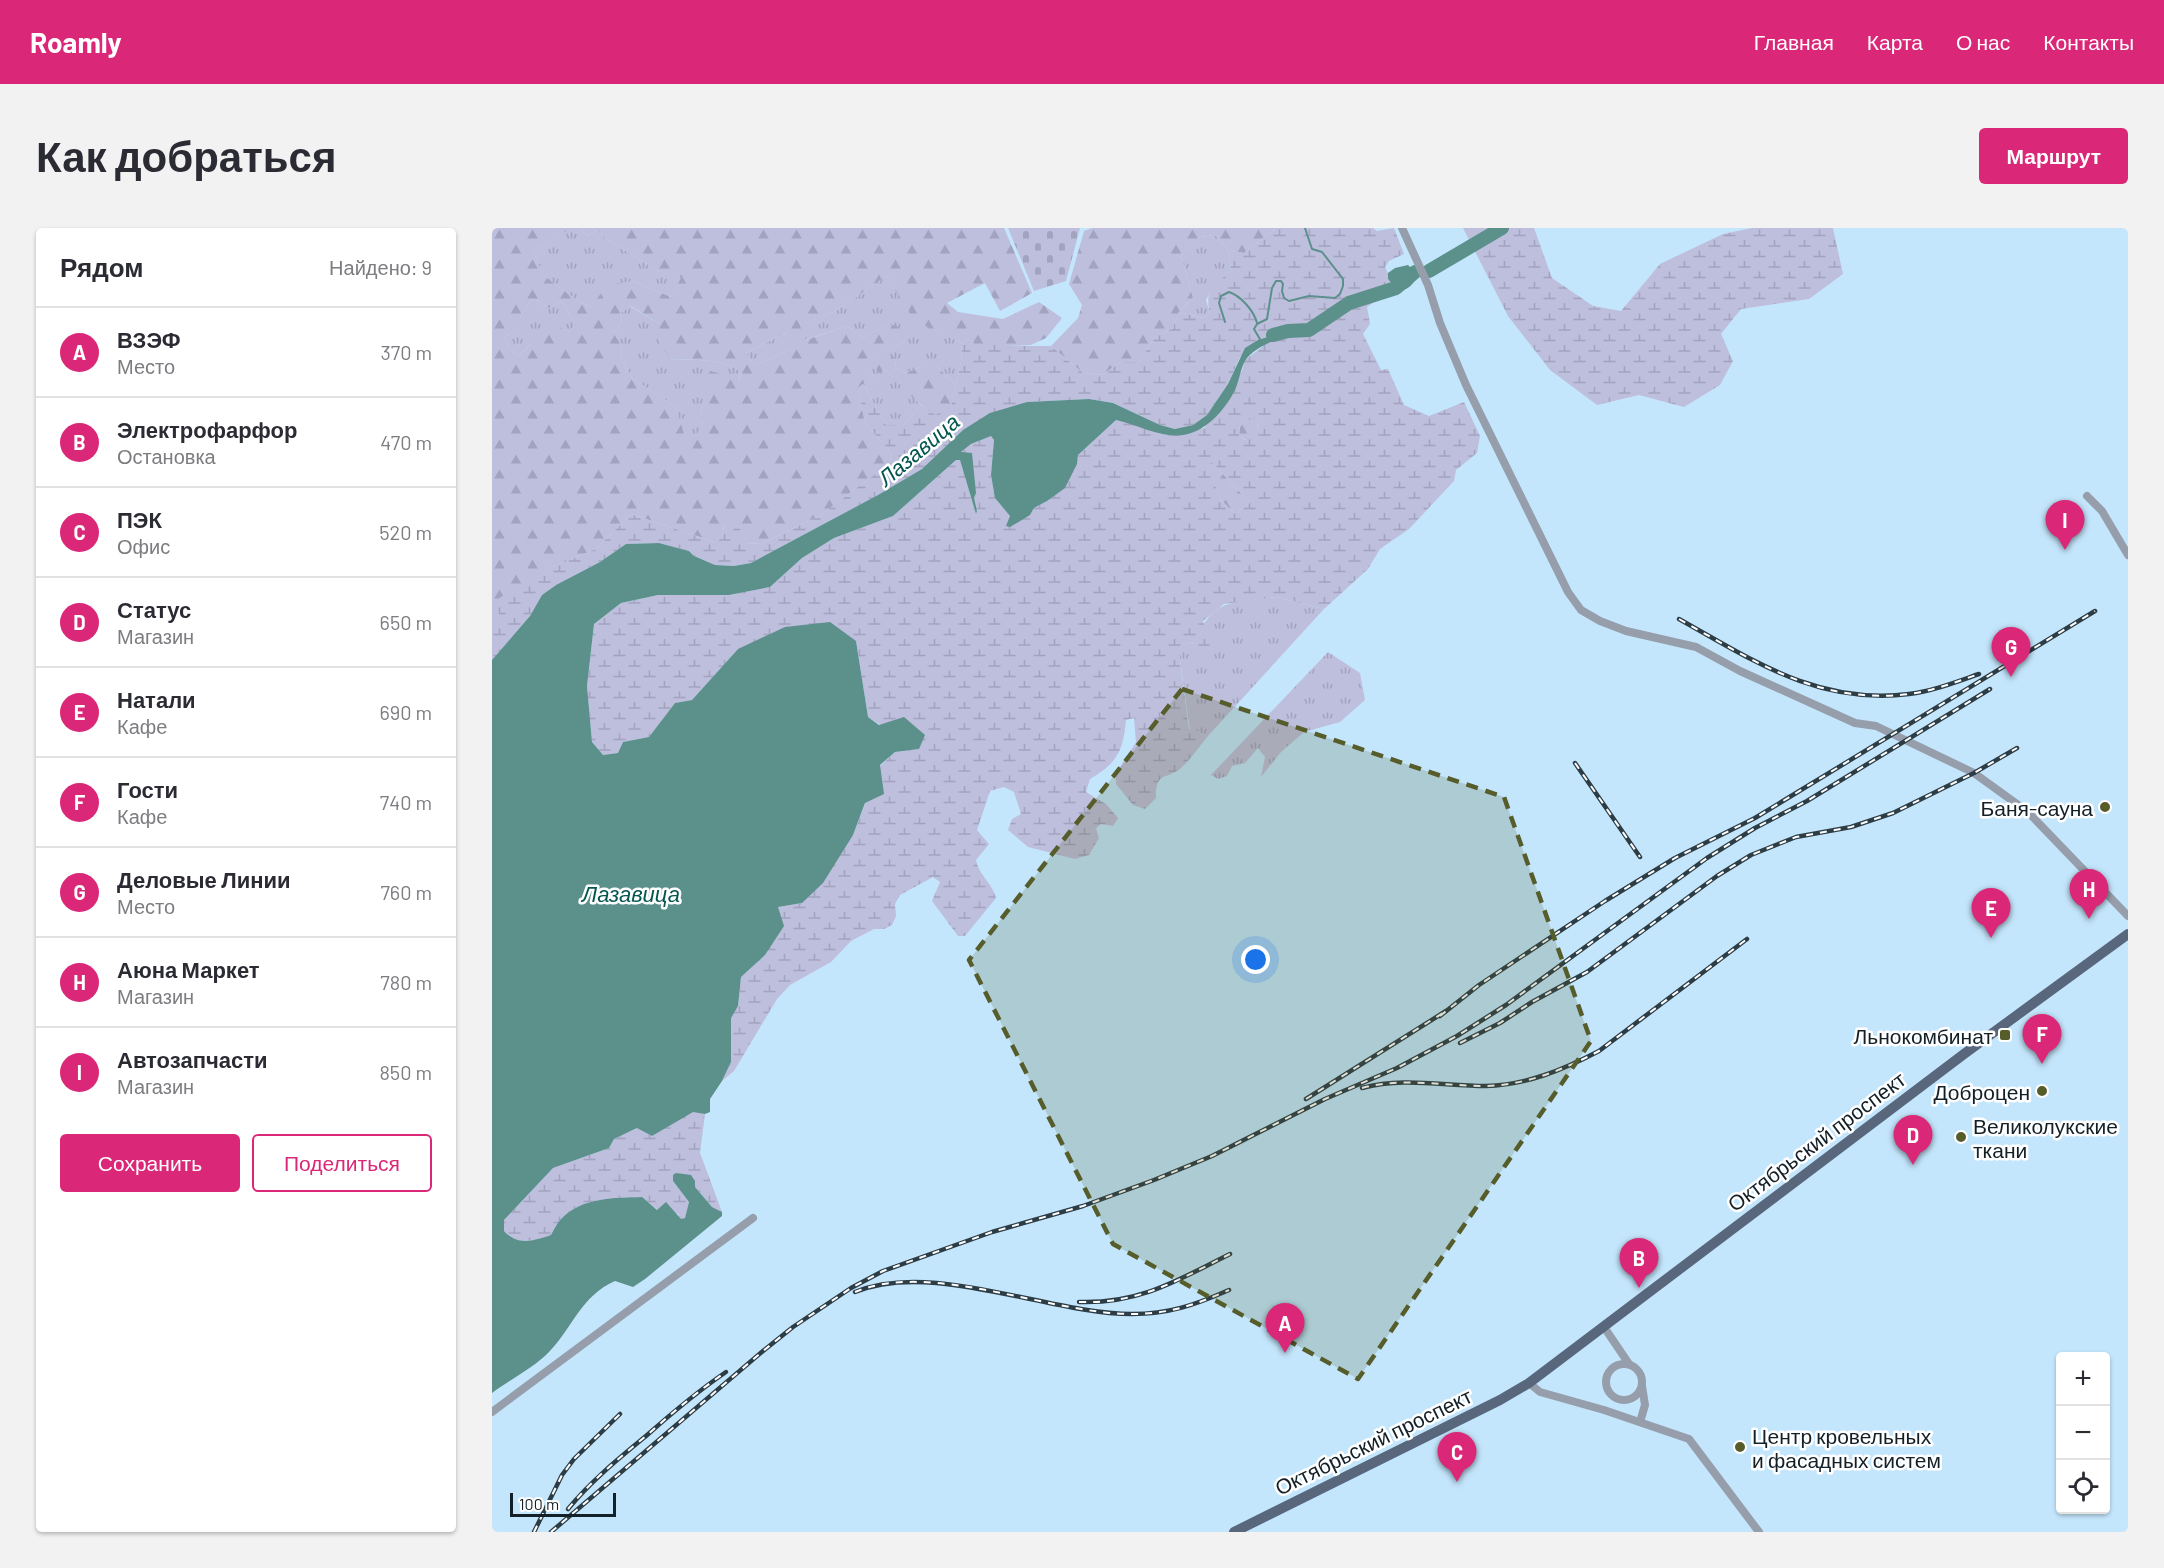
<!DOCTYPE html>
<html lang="ru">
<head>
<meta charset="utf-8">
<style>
  :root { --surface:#fff; --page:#f2f2f3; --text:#2b2b33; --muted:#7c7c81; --line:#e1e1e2; --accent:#db2777 }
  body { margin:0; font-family:Barlow,sans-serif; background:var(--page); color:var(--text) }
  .controls { position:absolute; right:18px; bottom:18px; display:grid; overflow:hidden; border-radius:6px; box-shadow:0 2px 4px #0004 }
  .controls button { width:54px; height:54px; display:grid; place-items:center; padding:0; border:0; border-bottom:2px solid var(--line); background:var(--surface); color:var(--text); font:30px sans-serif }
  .scale { position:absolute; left:18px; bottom:15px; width:106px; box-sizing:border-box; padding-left:6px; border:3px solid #132027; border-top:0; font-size:16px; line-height:21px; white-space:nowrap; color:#132027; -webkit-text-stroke:4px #fff; paint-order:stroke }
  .you { position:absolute; left:764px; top:732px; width:21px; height:21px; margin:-15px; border:4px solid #fff; border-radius:50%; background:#1a73e8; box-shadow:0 0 0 9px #1a73e833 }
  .badge { display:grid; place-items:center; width:39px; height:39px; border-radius:50%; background:var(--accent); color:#fff; font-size:20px; font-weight:700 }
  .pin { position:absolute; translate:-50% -50px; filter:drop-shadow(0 2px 3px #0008) }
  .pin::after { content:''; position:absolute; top:32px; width:21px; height:18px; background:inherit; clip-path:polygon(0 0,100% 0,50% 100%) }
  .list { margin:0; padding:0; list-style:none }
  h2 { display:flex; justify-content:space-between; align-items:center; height:78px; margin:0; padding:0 24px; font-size:26px }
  h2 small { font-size:20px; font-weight:400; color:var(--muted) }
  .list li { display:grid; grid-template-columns:39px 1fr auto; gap:18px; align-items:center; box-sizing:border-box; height:90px; padding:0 24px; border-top:2px solid var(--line) }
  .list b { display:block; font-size:22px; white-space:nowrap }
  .list p { margin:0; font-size:20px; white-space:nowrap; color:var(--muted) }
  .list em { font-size:20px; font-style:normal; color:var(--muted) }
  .actions { display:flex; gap:12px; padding:18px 24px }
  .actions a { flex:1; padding:14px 0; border:2px solid var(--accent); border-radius:6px; text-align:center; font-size:21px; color:var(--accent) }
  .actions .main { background:var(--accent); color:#fff }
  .icon { flex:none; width:33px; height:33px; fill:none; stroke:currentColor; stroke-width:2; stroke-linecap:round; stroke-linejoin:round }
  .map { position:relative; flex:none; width:1636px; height:1304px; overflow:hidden; border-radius:6px }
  header { display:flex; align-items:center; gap:36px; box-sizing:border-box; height:84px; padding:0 30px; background:var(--accent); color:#fff }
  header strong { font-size:28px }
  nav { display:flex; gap:33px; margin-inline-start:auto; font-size:21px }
  .intro { display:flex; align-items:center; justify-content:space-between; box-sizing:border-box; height:144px; padding:0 36px }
  h1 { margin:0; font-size:42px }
  .button { padding:15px 27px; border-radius:6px; background:var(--accent); color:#fff; font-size:21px; font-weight:700 }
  main { display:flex; gap:36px; padding:0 36px }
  aside { flex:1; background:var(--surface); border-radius:6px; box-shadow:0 2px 4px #0004 }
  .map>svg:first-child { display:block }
</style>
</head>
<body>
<header>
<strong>Roamly</strong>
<nav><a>Главная</a><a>Карта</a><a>О нас</a><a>Контакты</a></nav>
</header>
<div class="intro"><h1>Как добраться</h1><a class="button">Маршрут</a></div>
<main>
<aside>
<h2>Рядом<small>Найдено: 9</small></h2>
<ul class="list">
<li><span class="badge">A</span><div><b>ВЗЭФ</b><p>Место</p></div><em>370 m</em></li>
<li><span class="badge">B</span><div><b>Электрофарфор</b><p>Остановка</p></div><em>470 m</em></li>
<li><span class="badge">C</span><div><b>ПЭК</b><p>Офис</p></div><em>520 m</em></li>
<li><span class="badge">D</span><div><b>Статус</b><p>Магазин</p></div><em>650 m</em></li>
<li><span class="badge">E</span><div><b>Натали</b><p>Кафе</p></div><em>690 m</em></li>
<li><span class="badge">F</span><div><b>Гости</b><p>Кафе</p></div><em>740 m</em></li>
<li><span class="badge">G</span><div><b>Деловые Линии</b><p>Место</p></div><em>760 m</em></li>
<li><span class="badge">H</span><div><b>Аюна Маркет</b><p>Магазин</p></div><em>780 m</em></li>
<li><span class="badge">I</span><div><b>Автозапчасти</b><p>Магазин</p></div><em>850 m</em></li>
</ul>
<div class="actions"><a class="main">Сохранить</a><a>Поделиться</a></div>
</aside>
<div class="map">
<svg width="1636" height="1304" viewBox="0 0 1636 1304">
  <defs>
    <pattern id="grass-tufts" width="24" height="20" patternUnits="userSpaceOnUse" patternTransform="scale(1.5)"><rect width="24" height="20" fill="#bebedd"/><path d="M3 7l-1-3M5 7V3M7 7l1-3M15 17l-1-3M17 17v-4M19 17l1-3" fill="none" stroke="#a2a3be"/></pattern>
    <pattern id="forest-firs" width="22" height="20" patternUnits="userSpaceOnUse" patternTransform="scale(1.5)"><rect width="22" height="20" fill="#bebedd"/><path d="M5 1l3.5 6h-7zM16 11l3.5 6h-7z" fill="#a2a3be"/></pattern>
    <pattern id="wetland-marsh" width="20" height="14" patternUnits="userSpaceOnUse" patternTransform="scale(1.5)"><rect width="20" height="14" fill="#bebedd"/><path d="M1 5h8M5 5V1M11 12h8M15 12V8" fill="none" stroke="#a2a3be"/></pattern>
    <pattern id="cemetery-stones" width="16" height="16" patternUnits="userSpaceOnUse" patternTransform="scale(1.5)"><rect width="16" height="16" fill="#bebedd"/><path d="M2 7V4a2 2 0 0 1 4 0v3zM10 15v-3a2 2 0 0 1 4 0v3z" fill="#a2a3be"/></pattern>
  </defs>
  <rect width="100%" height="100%" fill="#c4e6fc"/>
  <g fill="url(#grass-tufts)">
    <polygon points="73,0 88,0 95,8 106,2 113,10 168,44 183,44 190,50 179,69 140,53 106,71 98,79 83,71 51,47 41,23 73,3"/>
    <polygon points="723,7 737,23 739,43 720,61 714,72 718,86 712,90 687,84 701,70 689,27 708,9"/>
    <polygon points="394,48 424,93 470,115 469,134 464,157 444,138 431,138 414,145 403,140 404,133 387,145 393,141 429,177 411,197 394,197 371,156 382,148 372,131 413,114 397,96 371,110 355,98 313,112 307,98 344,83"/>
    <polygon points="39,71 46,73 57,80 70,73 84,97 76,105 39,116 27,128 17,120 13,109 31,96 28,89"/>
    <path d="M 138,78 L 167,96 L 178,131 C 197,132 238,130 250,145 C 243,160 221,169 209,181 L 211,200 L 205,206 L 191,206 L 184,179 L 141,151 L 130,133 L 129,117 L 121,104 L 130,95 L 129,85 Z"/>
    <polygon points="293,105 299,116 295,123 262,138 254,125"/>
    <path d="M 784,369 L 832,381 L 715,509 L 706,503 L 698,502 L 687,425 L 690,417 L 703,414 C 721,369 742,375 784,369 Z"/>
    <polygon points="836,424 868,445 873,472 848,494 812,504 789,524 769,549 773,529 766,520 753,535 740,538 735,548 726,551 719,547"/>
  </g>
  <g fill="url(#forest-firs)" fill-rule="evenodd">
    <path d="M 0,0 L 73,0 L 74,3 L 41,23 L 51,47 L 83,71 L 98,79 L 116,57 L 140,53 L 179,69 L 189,50 L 183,44 L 168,44 L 113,10 L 106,2 L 95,8 L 88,0 L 512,0 L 540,65 L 508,83 L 493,55 L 455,75 L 466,84 L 511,91 L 547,74 L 570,90 L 554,110 L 539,117 L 515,118 L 492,124 L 476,111 L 470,115 L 423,93 L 394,48 L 344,83 L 308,98 L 314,112 L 355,98 L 371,110 L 397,96 L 405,98 L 413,114 L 373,131 L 382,148 L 366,160 L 373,195 L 398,223 L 399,234 L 329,287 L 269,316 L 253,315 L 232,296 L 230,310 L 223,314 L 139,286 L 104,321 L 56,341 L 0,401 ZM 39,71 L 46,73 L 57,80 L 70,73 L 84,97 L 76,105 L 63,95 L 40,105 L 39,116 L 27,128 L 17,120 L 13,109 L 32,96 L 28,89 ZM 139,78 L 167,96 L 165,110 L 178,131 C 197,132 238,130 250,145 L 247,151 L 215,142 L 211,165 L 217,173 L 209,181 L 211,200 L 204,206 L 192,206 L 184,179 L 141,151 L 130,133 L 129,117 L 121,104 L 130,95 L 129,85 ZM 293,105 L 298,116 L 295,123 L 262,138 L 254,125 Z"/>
    <polygon points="600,0 784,0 752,25 737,23 723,7 708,9 689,27 701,70 687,84 681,100 662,110 647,134 629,134 610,147 591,145 559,118 586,90 590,77 577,56 592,3"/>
    <polygon points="394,128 401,128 404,133 403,140 414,145 431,138 444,138 464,157 459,180 443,188 421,170 393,141 387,145 383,135"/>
    <polygon points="762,188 767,201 754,212 747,208 748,197"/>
    <polygon points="720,234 758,275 743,286 729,272 714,237"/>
  </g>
  <g fill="url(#wetland-marsh)" fill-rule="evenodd">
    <path d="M 784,0 L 881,0 L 885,3 L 902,0 L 912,26 L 897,33 L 893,39 L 896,45 L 896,51 L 904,60 L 909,62 L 888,70 L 875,79 L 878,96 L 871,106 L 889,142 L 896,141 L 912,177 L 937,188 L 972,174 L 988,208 L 985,225 L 964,242 L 962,253 L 917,301 L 888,321 L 876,341 L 832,381 L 784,369 L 732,376 L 711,393 L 718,419 L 710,423 L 702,414 L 690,417 L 687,425 L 697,501 L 706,503 L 715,509 C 707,519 699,531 689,540 C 675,552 663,543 664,570 L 653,581 L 641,577 L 624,556 L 624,545 L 644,514 L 642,490 L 634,492 C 631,524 625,535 598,551 L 594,564 L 614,576 L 626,590 L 621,598 L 609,596 L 604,600 L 607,610 L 597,627 L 583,631 L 536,619 L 516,602 L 520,591 L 529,586 L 522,564 L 512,559 L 498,563 L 485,602 L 497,616 L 484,632 C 488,649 499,653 504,670 L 473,708 L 466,708 L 440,673 L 448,654 L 441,649 L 408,667 L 403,676 L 404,688 L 400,697 L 392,701 L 382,701 L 359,713 L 339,734 L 298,757 L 285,771 L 242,843 L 230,853 L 239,834 L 238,790 L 246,778 L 249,749 L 273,727 L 286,679 L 310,675 L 361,607 L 388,538 L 403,524 L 427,521 L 376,489 L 364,413 L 246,421 L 200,472 L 183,475 L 157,509 L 131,514 L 126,525 L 111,527 L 100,514 L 95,458 L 102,396 L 129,375 L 166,367 L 237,367 L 278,359 L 310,330 L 342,310 L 401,288 L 464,232 L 468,232 L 484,286 L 485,283 L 469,224 L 479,216 L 499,208 L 502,212 L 499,247 L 503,270 L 518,288 L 538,287 L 542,280 L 555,273 L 585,236 L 586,227 L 624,192 L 648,198 L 669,206 L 712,200 L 750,143 L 753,132 L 779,112 L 795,108 L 796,103 L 784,105 L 748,129 L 736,156 L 715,187 L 701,197 L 684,201 L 668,197 L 621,175 L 597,171 L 535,174 L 471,202 L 430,241 L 386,267 L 259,335 L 242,338 L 223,337 L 202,328 L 197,323 L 167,315 L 134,316 L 108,334 L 64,357 L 50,367 L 38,388 L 0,432 L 0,401 L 8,391 L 4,372 L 56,341 L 104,321 L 139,286 L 223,314 L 230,310 L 232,296 L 248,301 L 253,315 L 269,316 L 329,287 L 399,234 L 398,223 L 373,195 L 366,160 L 371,156 L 394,197 L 411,197 L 429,177 L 443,187 L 459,179 L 469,134 L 470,115 L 476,111 L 492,123 L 506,112 L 515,118 L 559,118 L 591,145 L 610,147 L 629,134 L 647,134 L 662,110 L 681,100 L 687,84 L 711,90 L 718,86 C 712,61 722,58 739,43 L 737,23 L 752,25 ZM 762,189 L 767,200 L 753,212 L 747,208 L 748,197 ZM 720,234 L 758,275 L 743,286 L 729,272 L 715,238 Z"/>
    <polygon points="971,0 1042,0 1060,50 1101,78 1129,83 1168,36 1231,6 1260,0 1341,0 1351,46 1317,71 1249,81 1229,106 1241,133 1228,157 1192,179 1147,167 1105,177 1058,142 1016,88"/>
    <path d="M 201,883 L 213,886 L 208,925 L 230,984 L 220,979 L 203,959 L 203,953 L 181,953 L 197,974 L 193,990 L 189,992 L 186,986 L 166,982 L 149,969 C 121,970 91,969 69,991 C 65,995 62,1002 60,1007 C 41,1013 26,1018 12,1003 L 12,992 L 61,940 L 117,920 L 122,911 L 146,900 L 160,908 Z"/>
  </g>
  <polygon fill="url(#cemetery-stones)" points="516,0 588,0 574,53 542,63"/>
  <g fill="#5b908b">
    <path d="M 916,37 L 923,44 L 924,51 C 914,66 907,64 896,51 L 896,45 L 903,40 Z"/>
    <path d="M 796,103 L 795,108 C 782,112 760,121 753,133 C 748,142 747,154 742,164 C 732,183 713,204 691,207 C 669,210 646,197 624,192 L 586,227 L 585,236 L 573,260 L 555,273 L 542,280 L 538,287 L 518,299 L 514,298 L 518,288 L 503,270 L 499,247 L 502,212 L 499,208 L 479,216 L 469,224 L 480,225 L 484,265 L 482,270 L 485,283 L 484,286 L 468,232 L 464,232 L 401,288 L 342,310 L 310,330 L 278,359 L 237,367 L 166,367 L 129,375 L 102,396 L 95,458 L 100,514 L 111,527 L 126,525 L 131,514 L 157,509 L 183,475 L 200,472 L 246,421 L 293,399 L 338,394 L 364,413 L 376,489 L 387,497 L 412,489 L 433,507 L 427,521 L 403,524 L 388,537 L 392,566 L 373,575 L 361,607 L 331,655 L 310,675 L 286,679 L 292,698 L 273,727 L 249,749 L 246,778 L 239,790 L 239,834 L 230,853 L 218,871 L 218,884 L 213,886 L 201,884 L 160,908 L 145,900 L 122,911 L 117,920 L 61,940 L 12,992 L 12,1003 C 26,1018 41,1013 59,1007 C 62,1002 65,995 69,991 C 90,969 122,970 150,969 L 165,982 L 174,974 L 189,991 L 193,990 L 197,974 L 181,953 L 181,947 L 184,945 L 199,947 L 203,953 L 203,959 L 220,979 L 230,984 L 230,988 L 153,1051 L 141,1059 L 123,1053 C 89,1068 81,1099 57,1124 C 44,1138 16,1153 0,1165 L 0,432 L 38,388 L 50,367 L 64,357 L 108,334 L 134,316 L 167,315 L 197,323 L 202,328 L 223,337 L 242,338 L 259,335 L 386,267 L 430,241 L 471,202 L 498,185 L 535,174 L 597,171 L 621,175 L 668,197 L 683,201 L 701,197 L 715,187 L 736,156 L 753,120 L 766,112 Z"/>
  </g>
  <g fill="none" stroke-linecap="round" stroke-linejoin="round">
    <g stroke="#5b908b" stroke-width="2">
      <path d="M 733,94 L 727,75 L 729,68 L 737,64 C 749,68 762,83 765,95"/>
      <polyline points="769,113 762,101 765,96 775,91 780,60 784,53 789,53 791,56 790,63 792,70 797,73 817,68 843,70 848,66 851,58 851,51 830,24 820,21 813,0"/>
    </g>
    <g stroke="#5b908b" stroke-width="14">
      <polyline points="937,43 1010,0"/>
      <polyline points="781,107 796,103 817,102 857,75 904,60 923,44"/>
    </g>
    <g stroke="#969eab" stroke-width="8">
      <polyline points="910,0 936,57 948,95 974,157 1076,364 1089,382 1108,393 1134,403 1204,419 1248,443 1363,495 1384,498 1482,545 1536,584 1636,688"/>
      <polyline points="1595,268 1610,283 1636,327"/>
      <polyline points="1112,1099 1137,1136"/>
      <circle cx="1132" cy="1154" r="18"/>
      <polyline points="1037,1155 1048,1164 1112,1182 1197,1211 1267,1304"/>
      <polyline points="0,1184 261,990"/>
      <polyline points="1148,1194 1153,1177 1150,1158"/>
    </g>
    <polyline stroke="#59677d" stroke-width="10" points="742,1304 1008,1172 1037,1155 1472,826 1636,706"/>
    <defs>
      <g id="rail">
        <path d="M 1187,391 C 1262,433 1326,477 1417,466 C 1441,463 1464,454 1487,446"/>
        <polyline points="1083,535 1148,629"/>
        <polyline points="948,788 987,757 1113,673 1183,630 1263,590 1603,383"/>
        <polyline points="968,815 1008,795 1040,774 1095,744 1225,648 1259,627 1304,609 1359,599 1401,585 1482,545 1525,520"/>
        <path d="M 870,860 C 911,849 952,858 994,858 C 1034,857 1071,842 1107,823 L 1255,711"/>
        <polyline points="814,871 954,783"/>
        <path d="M 363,1064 C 440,1032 557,1086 640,1086 C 677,1086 703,1077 737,1062"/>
        <path d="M 587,1074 C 648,1076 686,1052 738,1026"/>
        <path d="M 76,1281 C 99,1253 126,1231 154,1208 C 180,1185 206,1163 234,1144"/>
        <polyline points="42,1304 70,1247 82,1231 128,1186"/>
        <polyline points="59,1304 271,1123 301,1099 359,1060 391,1043 500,1004 591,978 662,952 720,928 833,871 905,840 965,808 1014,777 1215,630 1263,600 1315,573 1498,461"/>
      </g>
    </defs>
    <use href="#rail" stroke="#2d3d46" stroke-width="4.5"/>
    <use href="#rail" stroke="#fff" stroke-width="2" stroke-dasharray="7" stroke-linecap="butt"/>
  </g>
  <path fill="#565d2b" fill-opacity="0.2" stroke="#565d2b" stroke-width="4.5" stroke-dasharray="12 8" stroke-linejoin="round" d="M 690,461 L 1012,569 L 1099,813 L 866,1151 L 621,1016 L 477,732 Z"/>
  <g fill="#565d2b" stroke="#fff" stroke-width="2">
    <circle cx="1613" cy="579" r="6"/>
    <rect x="1507" y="801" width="12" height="12" rx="3"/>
    <circle cx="1550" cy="863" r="6"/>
    <circle cx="1469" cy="909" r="6"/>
    <circle cx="1248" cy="1219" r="6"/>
  </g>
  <g text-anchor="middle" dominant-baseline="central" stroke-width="5" stroke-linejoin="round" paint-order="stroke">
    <g font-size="21" fill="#132027" stroke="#fff" text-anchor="end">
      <text x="1601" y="579">Баня-сауна</text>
      <text x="1501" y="807">Льнокомбинат</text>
      <text x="1538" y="863">Доброцен</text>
      <text x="1481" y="897" text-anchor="start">Великолукские<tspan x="1481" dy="24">ткани</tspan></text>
      <text x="1260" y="1207" text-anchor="start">Центр кровельных<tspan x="1260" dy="24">и фасадных систем</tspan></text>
    </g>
    <g font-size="21" fill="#132027" stroke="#fff">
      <text transform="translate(1324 913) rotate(-37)">Октябрьский проспект</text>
      <text transform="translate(881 1213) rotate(-26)">Октябрьский проспект</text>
    </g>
    <g font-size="22" font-style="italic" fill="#055651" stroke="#fff">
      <text transform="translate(426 221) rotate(-40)">Лазавица</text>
      <text x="139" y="665">Лазавица</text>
    </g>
  </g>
</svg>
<div class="controls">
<button>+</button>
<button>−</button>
<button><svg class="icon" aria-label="locate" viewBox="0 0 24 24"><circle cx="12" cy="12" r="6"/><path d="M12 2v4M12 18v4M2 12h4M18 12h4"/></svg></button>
</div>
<div class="scale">100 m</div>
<div class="you"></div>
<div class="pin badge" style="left:793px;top:1125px">A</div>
<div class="pin badge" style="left:1147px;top:1060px">B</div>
<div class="pin badge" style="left:965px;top:1254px">C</div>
<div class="pin badge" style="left:1421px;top:937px">D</div>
<div class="pin badge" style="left:1499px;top:710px">E</div>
<div class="pin badge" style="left:1550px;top:836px">F</div>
<div class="pin badge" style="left:1519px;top:449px">G</div>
<div class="pin badge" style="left:1597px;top:691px">H</div>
<div class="pin badge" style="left:1573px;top:322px">I</div>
</div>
</main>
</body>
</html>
